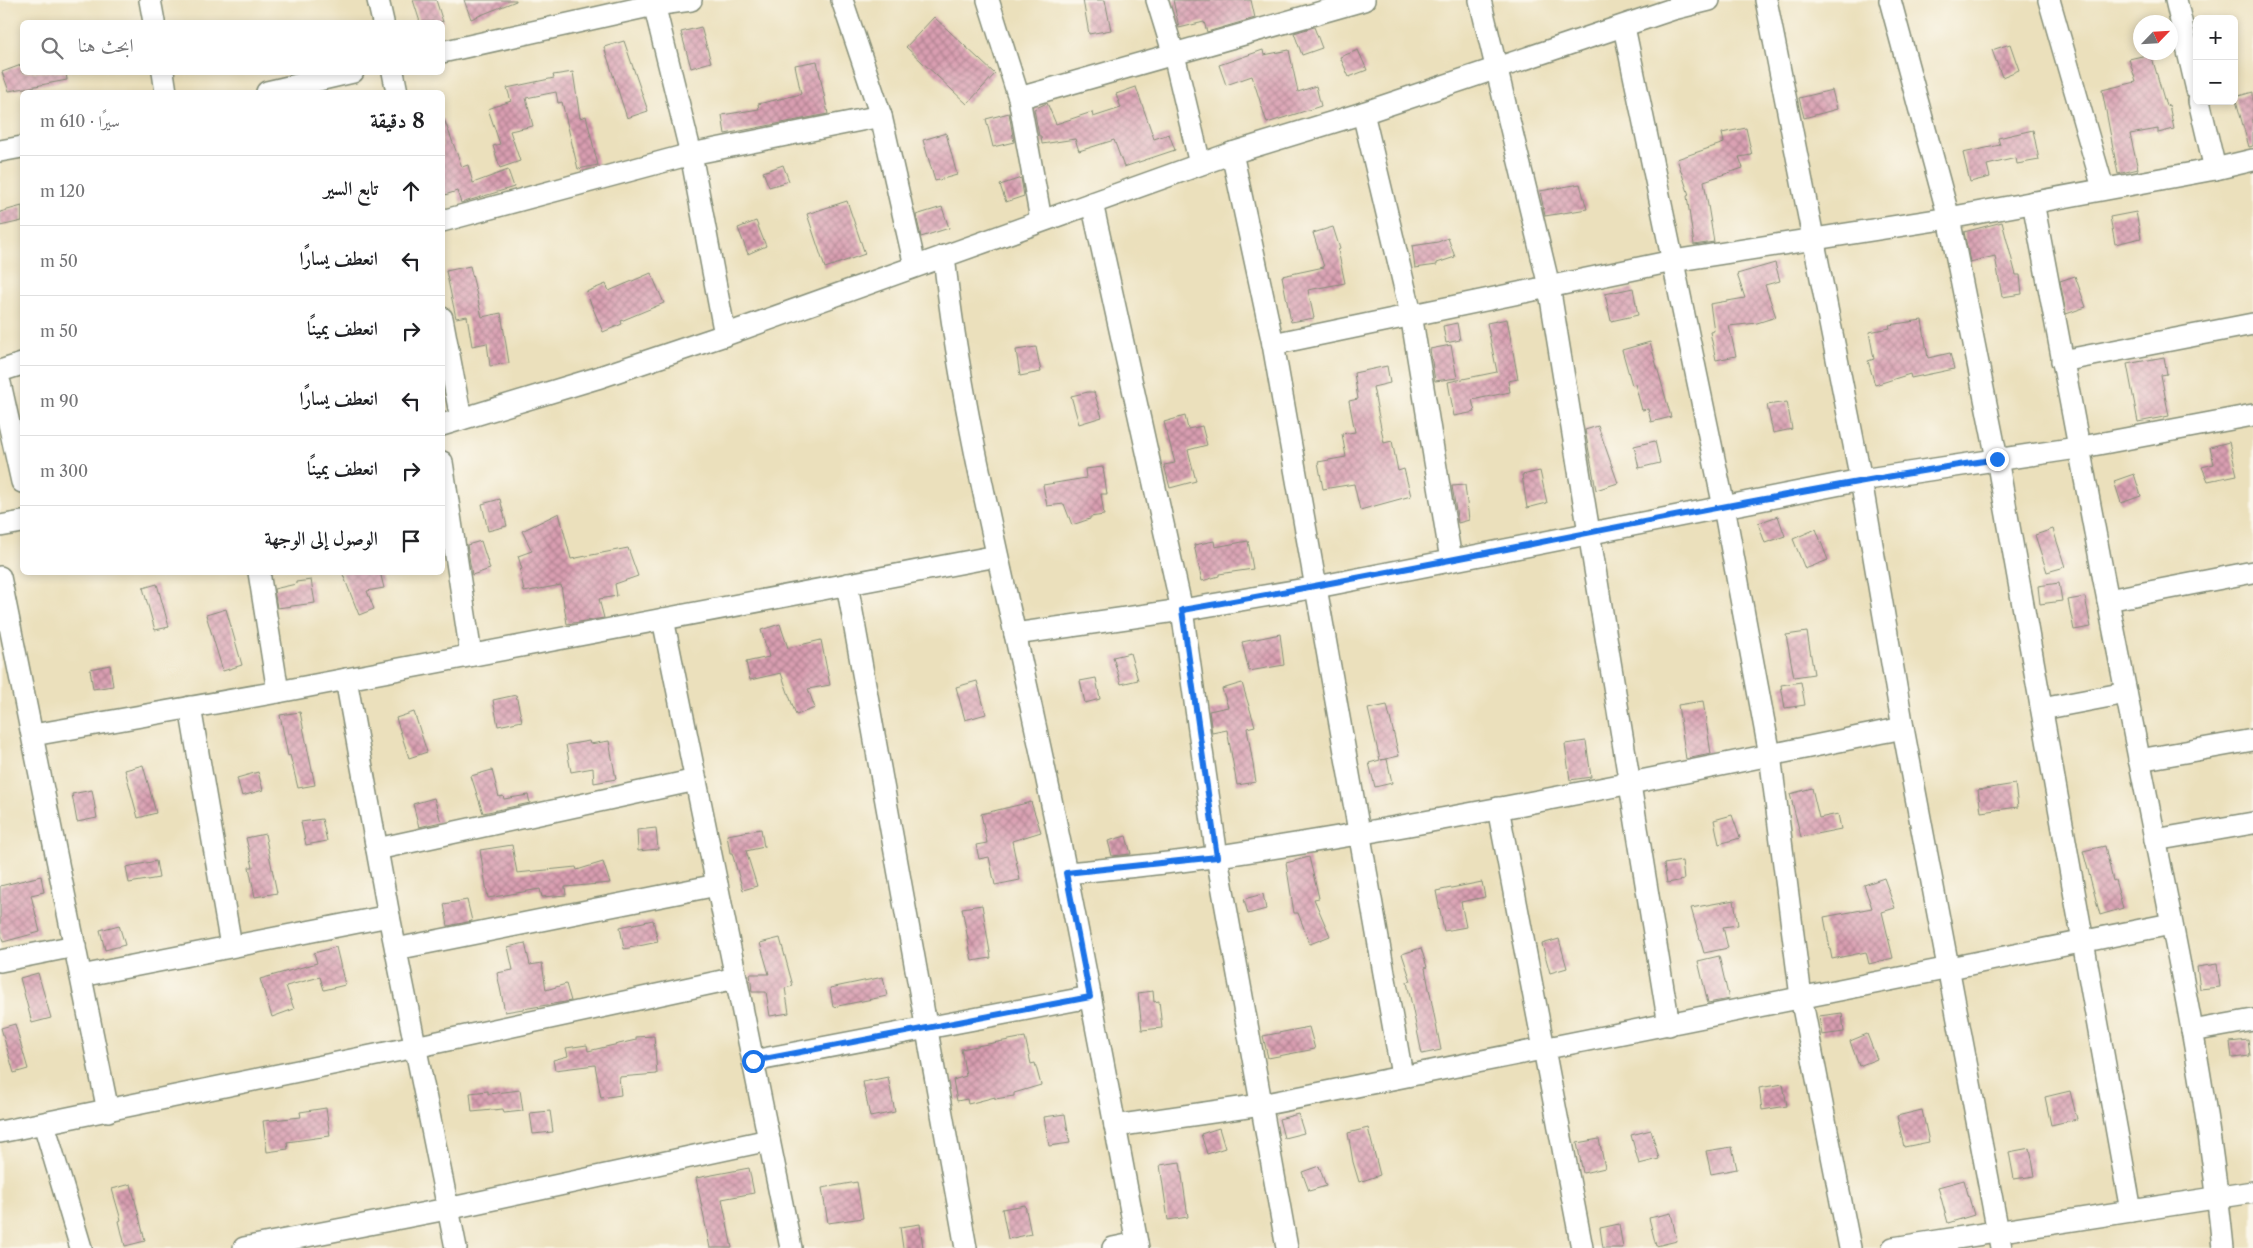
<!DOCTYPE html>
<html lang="ar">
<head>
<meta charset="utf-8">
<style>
  :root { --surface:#fff; --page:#f6f6f6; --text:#202124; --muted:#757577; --line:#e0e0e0 }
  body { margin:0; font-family:"Libre Caslon Text",Amiri,serif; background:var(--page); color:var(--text); direction:rtl }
  .controls { position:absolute; right:15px; top:15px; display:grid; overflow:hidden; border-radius:8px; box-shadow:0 2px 8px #0003 }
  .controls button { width:45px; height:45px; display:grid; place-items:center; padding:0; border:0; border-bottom:1px solid var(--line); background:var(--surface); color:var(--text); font:25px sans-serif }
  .compass { position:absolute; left:2133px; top:15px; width:45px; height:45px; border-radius:50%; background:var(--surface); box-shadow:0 2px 8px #0003; rotate:65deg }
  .stop { position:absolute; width:15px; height:15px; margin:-11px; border:4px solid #1a73e8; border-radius:50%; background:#fff }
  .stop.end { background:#1a73e8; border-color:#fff; box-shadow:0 1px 5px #0008 }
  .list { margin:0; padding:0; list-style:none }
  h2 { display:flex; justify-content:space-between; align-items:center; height:65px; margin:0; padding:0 20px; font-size:21px }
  h2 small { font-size:16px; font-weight:400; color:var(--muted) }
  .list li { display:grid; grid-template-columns:32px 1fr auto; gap:15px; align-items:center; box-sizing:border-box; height:70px; padding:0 20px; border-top:1px solid var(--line) }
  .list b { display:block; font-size:19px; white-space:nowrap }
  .list em { font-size:16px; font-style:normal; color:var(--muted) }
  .icon { flex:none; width:28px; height:28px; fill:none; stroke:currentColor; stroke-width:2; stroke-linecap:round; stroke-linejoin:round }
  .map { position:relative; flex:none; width:2253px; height:1248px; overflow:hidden; direction:ltr }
  .search { position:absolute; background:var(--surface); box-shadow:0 2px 8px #0003; left:20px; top:20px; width:425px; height:55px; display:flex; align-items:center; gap:12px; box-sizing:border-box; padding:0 18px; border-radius:8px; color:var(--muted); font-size:19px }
  .panel { position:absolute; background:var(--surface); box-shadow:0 2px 8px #0003; left:20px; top:90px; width:425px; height:485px; border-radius:8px; direction:rtl }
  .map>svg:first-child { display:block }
</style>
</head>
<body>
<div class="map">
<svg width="2253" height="1248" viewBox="0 0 2253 1248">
  <defs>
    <pattern id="building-cross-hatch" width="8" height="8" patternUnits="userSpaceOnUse" patternTransform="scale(1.25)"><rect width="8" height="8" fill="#d99eb1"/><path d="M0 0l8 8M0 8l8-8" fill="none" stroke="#af8291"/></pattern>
  </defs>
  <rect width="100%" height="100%" fill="#fbf7ec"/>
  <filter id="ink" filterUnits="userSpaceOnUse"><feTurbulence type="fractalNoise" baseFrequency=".02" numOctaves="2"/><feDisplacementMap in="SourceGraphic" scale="10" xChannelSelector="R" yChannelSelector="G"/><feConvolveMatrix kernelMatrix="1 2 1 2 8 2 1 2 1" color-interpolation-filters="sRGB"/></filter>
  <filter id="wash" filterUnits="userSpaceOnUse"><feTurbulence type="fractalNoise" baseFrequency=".0096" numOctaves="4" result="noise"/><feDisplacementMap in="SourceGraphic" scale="20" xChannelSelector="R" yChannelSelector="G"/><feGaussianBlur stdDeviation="1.12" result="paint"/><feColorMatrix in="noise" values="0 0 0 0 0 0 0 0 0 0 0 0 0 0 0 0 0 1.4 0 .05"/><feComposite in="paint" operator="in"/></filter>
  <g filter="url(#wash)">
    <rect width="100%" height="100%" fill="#ebe0bc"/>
    <g id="blocks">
      <g fill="url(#building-cross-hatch)">
        <polygon points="413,0 436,0 443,22 420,22"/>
        <polygon points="464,0 516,0 516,1 471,19"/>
        <polygon points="1083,0 1105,0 1111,30 1089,34"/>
        <polygon points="1173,0 1251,0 1255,18 1207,32 1204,22 1179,28"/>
        <polygon points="934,17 995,74 967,104 906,47"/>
        <polygon points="701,27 711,62 691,68 681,32"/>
        <polygon points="1314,27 1322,48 1302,55 1294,33"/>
        <polygon points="624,41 648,111 627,118 604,47"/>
        <polygon points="2010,44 2019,70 2002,77 1992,50"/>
        <polygon points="1263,50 1264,55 1289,50 1298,92 1316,86 1321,106 1267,123 1252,76 1226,85 1219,65"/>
        <polygon points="1358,50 1367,70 1349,77 1340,57"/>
        <polygon points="2151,54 2166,106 2169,105 2174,129 2158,133 2158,129 2130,134 2138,169 2118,174 2102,90 2136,82 2129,59"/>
        <polygon points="817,61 828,114 725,134 722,115 759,109 758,104 801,94 795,65"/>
        <polygon points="21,65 22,72 66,72 67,80 9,91 2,72"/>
        <polygon points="573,72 580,118 586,116 598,165 578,169 562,102 558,103 556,92 526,98 533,126 510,131 520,161 500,168 493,146 500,144 488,109 511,101 507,88 554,78 553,75"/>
        <polygon points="1136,87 1154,139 1169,134 1175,150 1124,167 1114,140 1079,151 1075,139 1042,144 1041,136 1039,136 1034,109 1047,103 1056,124 1092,112 1093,117 1121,108 1116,94"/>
        <polygon points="1832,90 1837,109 1804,118 1799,98"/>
        <polygon points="2253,92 2253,146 2249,147 2235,97"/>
        <polygon points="1009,113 1014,142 993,147 986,119"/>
        <polygon points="444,119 462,167 468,165 473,183 508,170 514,187 461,203 457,191 442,196 442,120"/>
        <polygon points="1746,128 1752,155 1739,157 1743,168 1704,181 1714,242 1694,245 1687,196 1689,195 1677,159 1724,143 1722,133"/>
        <polygon points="2033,130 2039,160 2017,164 2016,158 1987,165 1990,177 1970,182 1963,153 2000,145 1998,138"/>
        <polygon points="946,133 957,175 935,181 923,140"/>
        <polygon points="783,165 789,181 769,187 763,172"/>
        <polygon points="1021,178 1024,196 1006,202 1000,185"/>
        <polygon points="1580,184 1587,209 1545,216 1540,191"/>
        <polygon points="847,201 865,254 825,268 807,214"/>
        <polygon points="22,206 22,221 0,226 0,212"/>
        <polygon points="942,207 949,228 921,237 916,215"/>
        <polygon points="2136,212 2141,238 2115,244 2110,217"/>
        <polygon points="756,221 766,246 748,254 738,228"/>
        <polygon points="2002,222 2016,275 2020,275 2022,294 2002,297 1995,256 1970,262 1964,232"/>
        <polygon points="1333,227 1340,249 1338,250 1345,283 1308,290 1314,318 1291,322 1282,276 1324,267 1313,233"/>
        <polygon points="1448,238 1455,257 1437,263 1437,265 1415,268 1412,246 1438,242"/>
        <polygon points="1775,263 1780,281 1765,285 1776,317 1757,323 1729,326 1736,356 1716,360 1710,332 1714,331 1710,304 1745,298 1737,274"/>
        <polygon points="470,266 482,317 501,313 509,363 490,366 487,343 472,346 467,316 456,318 446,271"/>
        <polygon points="651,273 664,303 621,321 622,324 603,332 586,292 606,284 609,291"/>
        <polygon points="2075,276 2086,307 2066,314 2060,281"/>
        <polygon points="1633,288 1638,315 1611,321 1605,294"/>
        <polygon points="1507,319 1518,379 1508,381 1510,392 1472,400 1475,412 1454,416 1448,382 1497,372 1487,323"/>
        <polygon points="1922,320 1928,358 1950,353 1954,369 1911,378 1910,374 1875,385 1868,361 1874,359 1869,332 1890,328 1889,325"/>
        <polygon points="1457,323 1460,340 1446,343 1443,326"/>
        <polygon points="1650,342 1671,417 1651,422 1648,409 1642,410 1635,384 1632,385 1622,350"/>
        <polygon points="1451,345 1457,378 1435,381 1430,349"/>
        <polygon points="1036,347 1041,372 1020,376 1016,350"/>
        <polygon points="2164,357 2167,374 2161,375 2169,416 2138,422 2127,364"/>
        <polygon points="1387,366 1390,383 1373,387 1384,443 1392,441 1398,471 1404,469 1411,496 1360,510 1354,484 1323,489 1318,462 1346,457 1342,434 1355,432 1349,401 1358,399 1354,373"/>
        <polygon points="1088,392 1094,392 1102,417 1079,424 1071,396"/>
        <polygon points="1787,402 1792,429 1773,433 1767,405"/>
        <polygon points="1185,416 1188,429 1202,426 1207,445 1188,450 1196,481 1170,488 1164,465 1175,463 1164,422"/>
        <polygon points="1598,426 1618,483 1596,490 1585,430"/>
        <polygon points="1655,441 1660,463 1639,468 1634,446"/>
        <polygon points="2229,442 2237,475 2208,481 2202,467 2214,464 2210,447"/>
        <polygon points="1103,467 1107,494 1101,494 1104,515 1090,517 1090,519 1072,525 1064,504 1047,506 1043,485 1086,478 1085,469"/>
        <polygon points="1540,471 1547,503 1527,508 1522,475"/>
        <polygon points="2134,474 2141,496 2121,503 2114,481"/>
        <polygon points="1465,485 1469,520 1458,523 1452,486"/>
        <polygon points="500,499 507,526 488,531 482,504"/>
        <polygon points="559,513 571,559 628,548 638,576 615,584 617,596 599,599 604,618 567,624 561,585 524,592 520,570 522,569 518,556 532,551 522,531"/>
        <polygon points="1778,516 1785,536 1765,543 1758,523"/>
        <polygon points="1816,529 1828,560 1805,569 1793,539"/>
        <polygon points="2053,529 2065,567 2047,572 2035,535"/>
        <polygon points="481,541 490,569 472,575 467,545"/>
        <polygon points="1214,541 1215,547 1248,541 1253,569 1219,574 1219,576 1202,581 1194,545"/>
        <polygon points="342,572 380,572 384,588 367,591 374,609 359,615"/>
        <polygon points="311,580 315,603 277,608 274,589 296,584 296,582"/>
        <polygon points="2059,583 2062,601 2040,604 2038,586"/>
        <polygon points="157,584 169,627 155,630 143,588"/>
        <polygon points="2085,597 2091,627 2074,630 2068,600"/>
        <polygon points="226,609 242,665 223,671 206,615"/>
        <polygon points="780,624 788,648 821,640 830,685 808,689 815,708 796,715 781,673 750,680 746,662 769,657 761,630"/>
        <polygon points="1807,632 1814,674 1794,677 1786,635"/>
        <polygon points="1280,634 1284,665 1249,671 1242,642"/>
        <polygon points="1130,653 1138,680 1121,684 1113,657"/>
        <polygon points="110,665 113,686 93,689 90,669"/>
        <polygon points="1096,678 1100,699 1085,703 1080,681"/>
        <polygon points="977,681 986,714 965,720 956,687"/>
        <polygon points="1801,682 1805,705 1785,708 1781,685"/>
        <polygon points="1242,683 1255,726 1247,728 1256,782 1237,785 1227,730 1212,733 1209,711 1228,707 1222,689"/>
        <polygon points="516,695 522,721 498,726 493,700"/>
        <polygon points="1703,701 1711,754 1686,759 1678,705"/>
        <polygon points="1387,705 1399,756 1381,760 1387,759 1392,783 1375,787 1369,763 1380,760 1368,709"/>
        <polygon points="300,712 315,785 298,788 290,755 288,756 280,715"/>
        <polygon points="414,712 427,752 409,758 396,718"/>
        <polygon points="589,741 590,744 609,741 616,779 594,783 593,768 571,772 566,745"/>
        <polygon points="1586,741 1591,777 1570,780 1565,744"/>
        <polygon points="143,765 156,813 138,818 125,770"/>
        <polygon points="492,770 499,797 503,796 504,799 528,795 530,803 483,813 471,776"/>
        <polygon points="258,772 263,790 242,796 237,778"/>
        <polygon points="2015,784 2018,807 1981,812 1978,790"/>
        <polygon points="1812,788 1819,818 1838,814 1841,829 1801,837 1790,794"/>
        <polygon points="92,790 97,818 77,822 72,794"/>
        <polygon points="434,798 441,822 419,827 413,804"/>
        <polygon points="1031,802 1041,832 1012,841 1020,880 995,885 989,857 979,859 976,845 987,843 981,814"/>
        <polygon points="1732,815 1740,838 1719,844 1714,820"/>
        <polygon points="322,819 327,841 306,845 301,822"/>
        <polygon points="656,828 658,849 638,851 637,830"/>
        <polygon points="761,829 764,847 746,851 757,886 743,890 732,853 730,853 727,835"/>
        <polygon points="265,834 277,893 255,897 249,867 253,867 246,838"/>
        <polygon points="1126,836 1131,854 1112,856 1108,841"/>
        <polygon points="512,845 517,873 576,867 577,870 603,862 610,883 565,887 566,895 542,897 540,889 488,898 480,850"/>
        <polygon points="2105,846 2113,881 2115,880 2123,908 2100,915 2083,851"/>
        <polygon points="1309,857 1319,898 1314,899 1330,936 1310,944 1298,913 1294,913 1286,863"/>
        <polygon points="156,861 159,878 129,883 126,867"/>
        <polygon points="1682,861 1684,880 1667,883 1664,864"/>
        <polygon points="41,876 44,892 31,895 40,932 3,942 0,929 0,886"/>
        <polygon points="1884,878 1895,908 1882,912 1893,958 1869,964 1866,952 1832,959 1824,917 1872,908 1864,885"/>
        <polygon points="1482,882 1485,897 1461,902 1466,927 1444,931 1436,891"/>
        <polygon points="1263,894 1266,909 1248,914 1244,899"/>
        <polygon points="467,900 472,921 448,926 444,904"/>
        <polygon points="1734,900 1738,925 1723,927 1728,948 1704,953 1691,908"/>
        <polygon points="982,905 991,958 972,961 962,908"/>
        <polygon points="653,920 658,942 624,949 620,927"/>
        <polygon points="119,925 125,945 105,950 100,930"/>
        <polygon points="780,938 793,986 785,988 789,1013 770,1016 766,992 752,992 750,974 769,974 760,943"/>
        <polygon points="1559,939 1567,968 1550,973 1542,944"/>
        <polygon points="525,943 530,965 542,963 546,990 566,984 571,1001 505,1012 497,973 513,970 508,947"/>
        <polygon points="336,947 345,985 324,990 320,977 286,986 294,1009 272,1017 260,979 317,963 314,953"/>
        <polygon points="1421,948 1427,967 1425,968 1441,1050 1422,1054 1407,982 1411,981 1402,954"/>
        <polygon points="1719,956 1729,999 1708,1003 1698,961"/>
        <polygon points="2217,964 2220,987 2200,989 2197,967"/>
        <polygon points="38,973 51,1018 32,1023 20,978"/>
        <polygon points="883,977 887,996 833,1007 830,988"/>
        <polygon points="1153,991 1154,1002 1159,1001 1162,1028 1142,1030 1138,993"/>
        <polygon points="1842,1013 1844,1032 1822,1035 1819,1016"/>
        <polygon points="15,1024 28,1069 14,1073 1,1028"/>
        <polygon points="1309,1027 1315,1049 1268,1058 1263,1036"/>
        <polygon points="1867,1034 1877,1059 1859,1066 1850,1041"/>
        <polygon points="654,1036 657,1074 619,1077 621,1095 601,1098 595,1065 555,1070 553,1060 568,1056 566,1048 587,1045 588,1051 636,1040 636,1037"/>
        <polygon points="1025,1037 1031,1064 1035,1063 1041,1085 1014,1093 1014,1096 995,1099 995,1097 968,1104 967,1099 957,1101 953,1080 966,1076 961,1049"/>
        <polygon points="2248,1040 2250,1056 2232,1058 2230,1042"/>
        <polygon points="888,1077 895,1112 870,1117 863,1082"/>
        <polygon points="1783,1084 1787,1106 1762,1110 1759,1088"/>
        <polygon points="520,1090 523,1111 504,1113 503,1109 472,1112 470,1093 488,1091 488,1094"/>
        <polygon points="2070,1091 2077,1119 2051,1125 2045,1097"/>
        <polygon points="326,1108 330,1136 287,1142 288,1149 267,1152 263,1121 301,1117 300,1112"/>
        <polygon points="1922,1110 1929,1142 1904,1147 1897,1116"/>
        <polygon points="550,1111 553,1132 533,1134 530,1113"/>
        <polygon points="1065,1114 1070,1143 1049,1146 1044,1117"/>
        <polygon points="1298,1114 1304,1133 1284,1138 1279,1119"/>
        <polygon points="1219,1128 1225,1148 1207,1154 1201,1134"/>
        <polygon points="1368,1128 1380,1175 1359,1182 1353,1162 1348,1133"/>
        <polygon points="1651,1130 1659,1159 1639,1164 1631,1135"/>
        <polygon points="1599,1139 1605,1168 1583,1173 1577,1143"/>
        <polygon points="1732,1147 1737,1169 1711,1174 1706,1151"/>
        <polygon points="2030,1148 2035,1176 2014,1179 2009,1152"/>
        <polygon points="1180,1162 1188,1217 1168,1220 1160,1165"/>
        <polygon points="1319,1166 1326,1186 1309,1191 1302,1172"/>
        <polygon points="749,1168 754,1193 722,1199 732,1248 710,1248 696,1178"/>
        <polygon points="1964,1180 1974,1215 1948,1223 1938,1187"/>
        <polygon points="857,1182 863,1218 828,1223 822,1188"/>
        <polygon points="131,1184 145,1241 125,1246 119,1221 121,1220 112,1189"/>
        <polygon points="1025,1205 1031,1234 1008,1239 1002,1209"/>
        <polygon points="1671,1213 1677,1241 1656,1246 1649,1218"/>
        <polygon points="920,1224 923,1248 903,1248 900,1227"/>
        <polygon points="1619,1224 1623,1248 1603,1248 1600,1228"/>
      </g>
    </g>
  </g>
  <g filter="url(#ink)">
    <use href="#blocks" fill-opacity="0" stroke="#858e78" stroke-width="1"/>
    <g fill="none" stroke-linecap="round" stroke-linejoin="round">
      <defs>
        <g id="minor">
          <polyline points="150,0 154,22"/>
          <polyline points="378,0 383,22"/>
          <polyline points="653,0 691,154 725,335"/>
          <polyline points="842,0 881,116 915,266"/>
          <polyline points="988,0 1019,98 1041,220"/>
          <polyline points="1157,0 1174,55 1200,164"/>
          <polyline points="1480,0 1549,286 1669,1025"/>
          <polyline points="1766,0 1861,480 1903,728 2001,1248"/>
          <polyline points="1890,0 1949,218 1997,459 2131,1211"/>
          <polyline points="2049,0 2103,188"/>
          <polyline points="2176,0 2197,90"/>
          <polyline points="1624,27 1724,507 1770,755 1801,997 1850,1248"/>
          <polyline points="442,52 654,5 691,0"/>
          <polyline points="163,72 166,92"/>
          <polyline points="393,72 397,92"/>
          <polyline points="267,92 353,72"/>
          <polyline points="1019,98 1364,0"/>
          <polyline points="2199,101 2215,169"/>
          <polyline points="1363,113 1411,314 1451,560"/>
          <polyline points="0,151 22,147"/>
          <polyline points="1232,153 1273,344 1402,1075"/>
          <path d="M 2033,202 C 2067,388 2102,573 2139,758 C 2171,921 2207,1083 2223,1248"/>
          <polyline points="1092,203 1182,610 1217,857 1287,1248"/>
          <polyline points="442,221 691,154 881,116"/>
          <path d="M 944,256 C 961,415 1002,569 1035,725 C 1073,898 1105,1073 1138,1248"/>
          <polyline points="442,318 461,419"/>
          <polyline points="1273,344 1673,261 1949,218 2215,169 2253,160"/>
          <polyline points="2062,361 2253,324"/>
          <polyline points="0,371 22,364"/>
          <polyline points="0,383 22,482"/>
          <polyline points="442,425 597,378 725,335 1232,153 1363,113 1673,9 1709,0"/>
          <polyline points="442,462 471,655"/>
          <polyline points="0,526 22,522"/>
          <polyline points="259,572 278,692"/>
          <polyline points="0,577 108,1111"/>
          <polyline points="847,584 966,1248"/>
          <polyline points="2108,600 2253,572"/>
          <polyline points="663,619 791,1248"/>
          <polyline points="1015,634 1182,610 1317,587 1861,480 2077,448 2253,415"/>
          <polyline points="346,679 389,916 456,1248"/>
          <polyline points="190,707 231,946"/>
          <polyline points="2042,709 2126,693"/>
          <polyline points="33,735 278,692 997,556"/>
          <polyline points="2139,760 2253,740"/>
          <polyline points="1498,808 1582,1248"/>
          <polyline points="2155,840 2253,823"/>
          <polyline points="377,849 696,780"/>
          <path d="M 1066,873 C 1117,868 1168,864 1219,856 C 1448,822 1676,774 1903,728"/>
          <polyline points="396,949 717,885"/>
          <polyline points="0,961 75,946"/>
          <polyline points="81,976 389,916"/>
          <polyline points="2192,1031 2253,1020"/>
          <polyline points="753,1061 1090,997"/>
          <polyline points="44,1124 81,1248"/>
          <polyline points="1115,1126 1261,1105 2171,924"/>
          <polyline points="0,1132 415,1047 736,978"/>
          <polyline points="244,1248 447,1209 769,1140"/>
          <polyline points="1113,1248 1137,1243"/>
          <polyline points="1893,1248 2253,1192"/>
        </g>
      </defs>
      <use href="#minor" stroke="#858e78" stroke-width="24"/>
      <use href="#minor" stroke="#fff" stroke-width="21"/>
    </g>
  </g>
  <g fill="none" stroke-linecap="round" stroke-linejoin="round" filter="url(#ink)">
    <path stroke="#1a73e8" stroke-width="6" d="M 753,1061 L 1090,997 L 1066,873 L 1217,857 L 1182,610 C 1454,563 1724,501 1997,459"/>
  </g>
</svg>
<div class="controls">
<button>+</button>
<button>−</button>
</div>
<svg class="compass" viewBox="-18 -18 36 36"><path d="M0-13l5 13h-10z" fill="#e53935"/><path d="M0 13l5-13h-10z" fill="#757577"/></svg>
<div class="stop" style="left:753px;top:1061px"></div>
<div class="stop end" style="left:1997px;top:459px"></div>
<div class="search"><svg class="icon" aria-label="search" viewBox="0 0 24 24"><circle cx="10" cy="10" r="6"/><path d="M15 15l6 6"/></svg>ابحث هنا</div>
<section class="panel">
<h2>8 دقيقة<small>سيرًا · 610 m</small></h2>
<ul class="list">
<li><svg class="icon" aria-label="ahead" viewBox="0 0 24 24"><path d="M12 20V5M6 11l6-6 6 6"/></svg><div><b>تابع السير</b></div><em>120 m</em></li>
<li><svg class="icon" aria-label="left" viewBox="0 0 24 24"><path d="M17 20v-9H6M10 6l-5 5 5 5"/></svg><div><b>انعطف يسارًا</b></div><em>50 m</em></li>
<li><svg class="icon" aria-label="right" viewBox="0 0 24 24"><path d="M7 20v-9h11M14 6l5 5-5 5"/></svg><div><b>انعطف يمينًا</b></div><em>50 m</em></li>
<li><svg class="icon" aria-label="left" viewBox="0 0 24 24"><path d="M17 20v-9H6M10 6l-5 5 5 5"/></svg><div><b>انعطف يسارًا</b></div><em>90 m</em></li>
<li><svg class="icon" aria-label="right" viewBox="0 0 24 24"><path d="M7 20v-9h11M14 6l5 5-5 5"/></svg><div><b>انعطف يمينًا</b></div><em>300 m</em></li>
<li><svg class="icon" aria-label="arrive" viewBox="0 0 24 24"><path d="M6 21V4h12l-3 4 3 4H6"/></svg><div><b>الوصول إلى الوجهة</b></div></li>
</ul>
</section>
</div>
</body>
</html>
